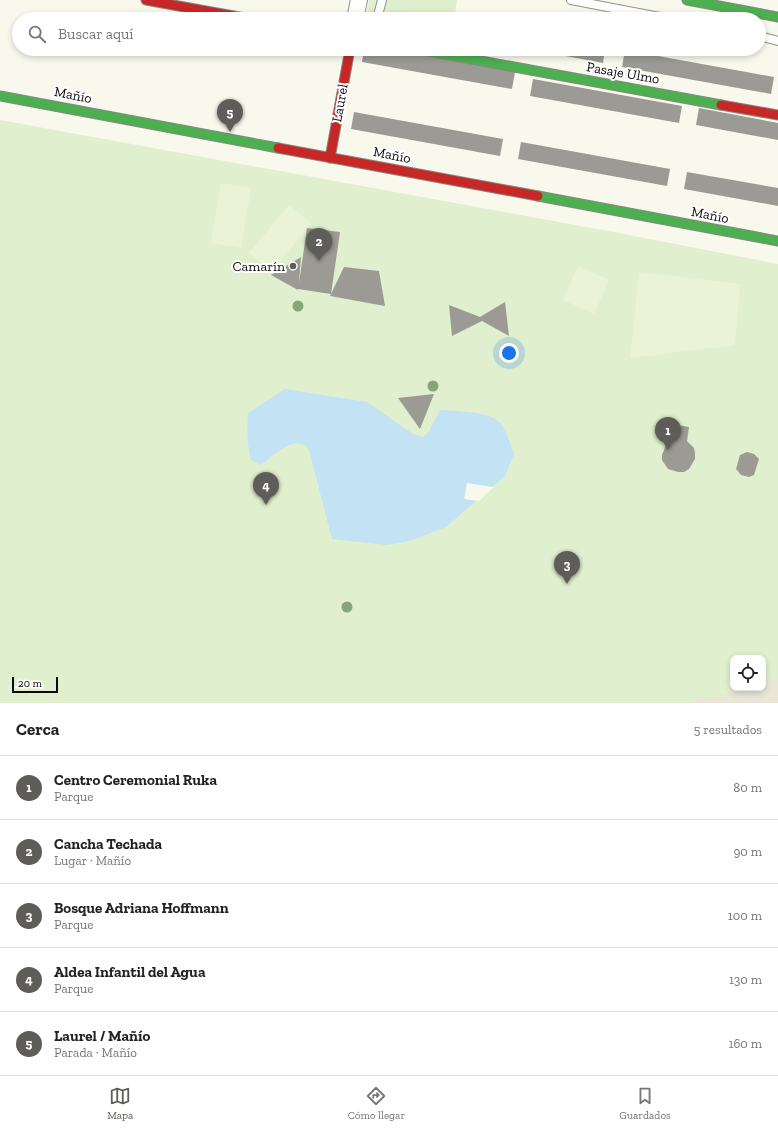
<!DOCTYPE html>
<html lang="es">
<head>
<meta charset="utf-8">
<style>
  :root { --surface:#fff; --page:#f6f6f6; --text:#222; --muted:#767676; --line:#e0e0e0; --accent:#5e5d59 }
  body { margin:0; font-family:"Zilla Slab",serif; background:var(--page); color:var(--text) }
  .controls { position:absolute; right:12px; bottom:12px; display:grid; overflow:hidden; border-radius:8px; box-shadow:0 2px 6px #0003 }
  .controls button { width:36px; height:36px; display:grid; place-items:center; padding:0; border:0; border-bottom:1px solid var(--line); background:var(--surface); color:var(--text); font:20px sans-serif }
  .scale { position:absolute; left:12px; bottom:10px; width:46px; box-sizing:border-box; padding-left:4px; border:2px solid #0a0a0a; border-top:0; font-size:11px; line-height:14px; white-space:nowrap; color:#0a0a0a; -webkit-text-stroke:3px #fff; paint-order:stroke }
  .you { position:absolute; left:509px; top:353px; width:14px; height:14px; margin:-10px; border:3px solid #fff; border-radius:50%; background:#1a73e8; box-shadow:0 0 0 6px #1a73e833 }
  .badge { display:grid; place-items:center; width:26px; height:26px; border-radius:50%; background:var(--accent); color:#fff; font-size:13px; font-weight:700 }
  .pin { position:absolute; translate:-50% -33px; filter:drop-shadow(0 1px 2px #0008) }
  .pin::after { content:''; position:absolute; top:21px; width:14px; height:12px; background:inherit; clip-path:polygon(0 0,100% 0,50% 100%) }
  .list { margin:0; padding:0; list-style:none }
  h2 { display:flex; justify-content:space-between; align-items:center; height:52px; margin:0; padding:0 16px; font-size:17px }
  h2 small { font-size:13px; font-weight:400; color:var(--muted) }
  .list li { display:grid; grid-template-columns:26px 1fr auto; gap:12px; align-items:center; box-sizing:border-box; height:64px; padding:0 16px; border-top:1px solid var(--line) }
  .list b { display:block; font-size:15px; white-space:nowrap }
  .list p { margin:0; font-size:13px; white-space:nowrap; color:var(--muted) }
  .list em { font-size:13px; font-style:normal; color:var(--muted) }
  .icon { flex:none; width:22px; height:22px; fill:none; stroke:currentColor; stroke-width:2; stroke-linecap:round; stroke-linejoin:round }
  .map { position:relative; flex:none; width:778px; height:703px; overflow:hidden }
  .search { position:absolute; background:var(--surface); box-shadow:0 2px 6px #0003; left:12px; right:12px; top:12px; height:44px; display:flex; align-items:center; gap:10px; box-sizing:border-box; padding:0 14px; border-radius:22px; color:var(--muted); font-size:15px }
  .sheet { height:372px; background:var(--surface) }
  nav { display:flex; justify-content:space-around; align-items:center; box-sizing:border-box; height:56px; border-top:1px solid var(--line); background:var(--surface); font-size:11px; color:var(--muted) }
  nav a { display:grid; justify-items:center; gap:2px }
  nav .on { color:var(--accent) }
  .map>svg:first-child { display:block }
</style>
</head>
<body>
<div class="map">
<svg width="778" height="703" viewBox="0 0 778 703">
  <rect width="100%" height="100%" fill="#f9f8ed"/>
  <g fill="#e0efcd" fill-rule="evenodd">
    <polygon points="369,0 457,0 454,19 366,19"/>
    <path d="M 0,120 L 619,233 L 778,264 L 778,703 L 0,703 ZM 733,658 L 763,658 L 763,688 L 733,688 Z"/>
  </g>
  <g fill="#ebf3d6">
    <polygon points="221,183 251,188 241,248 211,243"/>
    <polygon points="289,205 311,223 271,272 249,253"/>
    <polygon points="578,266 609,280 594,314 563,300"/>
    <polygon points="639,272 740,284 735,345 630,358"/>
  </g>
  <polygon fill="#e9e6d8" points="778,679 778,703 692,703 746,688 763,688 763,683"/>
  <path fill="#c3e2f3" d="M 285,389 L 367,402 L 413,434 L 423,437 L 428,433 L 440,410 C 454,411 491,411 500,423 C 507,432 510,444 514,454 L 505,476 L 446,527 L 413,540 L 387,545 L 332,539 L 309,450 C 307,448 305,445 302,444 C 289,439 270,458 261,465 L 251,460 C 247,444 247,429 248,413 Z"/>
  <polygon fill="#f9f8ed" points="467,483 492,487 494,487 479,501 464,499"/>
  <g fill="#9c9a94">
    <polygon points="364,49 386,49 515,72 512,89 362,62"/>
    <polygon points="528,49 605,49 603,63"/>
    <polygon points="625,50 774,77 771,94 622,67"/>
    <polygon points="533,79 682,106 679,123 530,96"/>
    <polygon points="699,108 778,123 778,140 696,125"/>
    <polygon points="354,112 503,139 500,156 351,129"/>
    <polygon points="521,142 670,169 667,186 518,159"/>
    <polygon points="687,172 778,188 778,206 684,189"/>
    <polygon points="307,228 340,232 331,294 298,289 298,290 271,275 301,257 299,283"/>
    <polygon points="344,267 379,271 385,306 330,296"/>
    <polygon points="505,302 509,336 482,321 452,336 449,305 480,317"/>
    <polygon points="434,394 420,429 398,398"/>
    <polygon points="677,425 689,427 687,441 694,448 695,453 695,459 689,469 684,472 678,472 668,469 662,460 662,455 666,445 674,439"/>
    <polygon points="747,452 754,454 759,459 754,475 749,477 741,475 736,469 740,455"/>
  </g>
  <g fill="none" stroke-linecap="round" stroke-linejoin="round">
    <defs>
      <g id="lane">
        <polyline points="571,0 670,19"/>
        <polyline points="377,19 382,0"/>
        <polyline points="759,36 778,41"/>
      </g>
      <polyline id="street" points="355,19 359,0"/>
      <g id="fast">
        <polyline points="687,0 778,17"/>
        <polyline points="416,49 721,105"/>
        <polyline points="0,96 278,148"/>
        <polyline points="538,196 778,241"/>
      </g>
      <g id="jam">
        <polyline points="146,0 250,19"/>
        <polyline points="721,105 778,115"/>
        <polyline points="278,148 538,196"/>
        <polyline points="330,158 350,49"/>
      </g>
    </defs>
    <use href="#lane" stroke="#92918c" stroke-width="10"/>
    <use href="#street" stroke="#92918c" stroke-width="18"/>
    <use href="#fast" stroke="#888883" stroke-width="11"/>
    <use href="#jam" stroke="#888883" stroke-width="11"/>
    <use href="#lane" stroke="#fefefc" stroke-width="8"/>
    <use href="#street" stroke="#fefefc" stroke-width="16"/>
    <use href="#fast" stroke="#4caf50" stroke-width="9"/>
    <use href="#jam" stroke="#c62828" stroke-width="9"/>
  </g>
  <g fill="#86a57a">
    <circle cx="298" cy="306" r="5.5"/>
    <circle cx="433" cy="386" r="5.5"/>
    <circle cx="347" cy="607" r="5.5"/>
  </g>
  <circle fill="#5e5d59" stroke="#fff" stroke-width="1.5" cx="293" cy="266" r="4"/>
  <g text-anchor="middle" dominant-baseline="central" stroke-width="4" stroke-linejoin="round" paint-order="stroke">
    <g font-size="14" fill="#0a0a0a" stroke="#fff">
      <text transform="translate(623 73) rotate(10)">Pasaje Ulmo</text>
      <text transform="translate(73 95) rotate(11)">Mañío</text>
      <text transform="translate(340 103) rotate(-80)">Laurel</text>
      <text transform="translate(392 155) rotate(11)">Mañío</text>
      <text transform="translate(710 215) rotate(11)">Mañío</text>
    </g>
    <g font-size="14" fill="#0a0a0a" stroke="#fff" text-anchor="end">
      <text x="285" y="266">Camarín</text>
    </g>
  </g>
</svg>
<div class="controls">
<button><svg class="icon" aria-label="locate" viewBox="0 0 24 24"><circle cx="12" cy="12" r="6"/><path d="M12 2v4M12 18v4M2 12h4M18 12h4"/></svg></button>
</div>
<div class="scale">20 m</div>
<div class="you"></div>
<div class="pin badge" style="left:668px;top:450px">1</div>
<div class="pin badge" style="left:319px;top:261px">2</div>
<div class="pin badge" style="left:567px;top:584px">3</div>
<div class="pin badge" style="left:266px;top:505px">4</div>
<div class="pin badge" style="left:230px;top:132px">5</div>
<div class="search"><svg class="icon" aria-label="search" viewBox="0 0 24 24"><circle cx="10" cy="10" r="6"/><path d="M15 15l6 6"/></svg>Buscar aquí</div>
</div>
<section class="sheet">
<h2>Cerca<small>5 resultados</small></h2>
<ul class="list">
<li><span class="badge">1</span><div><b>Centro Ceremonial Ruka</b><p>Parque</p></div><em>80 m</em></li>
<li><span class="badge">2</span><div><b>Cancha Techada</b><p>Lugar · Mañío</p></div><em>90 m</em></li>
<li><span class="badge">3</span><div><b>Bosque Adriana Hoffmann</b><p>Parque</p></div><em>100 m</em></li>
<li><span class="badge">4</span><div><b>Aldea Infantil del Agua</b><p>Parque</p></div><em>130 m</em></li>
<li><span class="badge">5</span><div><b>Laurel / Mañío</b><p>Parada · Mañío</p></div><em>160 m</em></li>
</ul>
</section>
<nav>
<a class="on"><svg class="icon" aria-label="map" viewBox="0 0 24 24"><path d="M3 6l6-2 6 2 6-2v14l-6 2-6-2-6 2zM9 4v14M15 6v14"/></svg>Mapa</a>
<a><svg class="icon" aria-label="directions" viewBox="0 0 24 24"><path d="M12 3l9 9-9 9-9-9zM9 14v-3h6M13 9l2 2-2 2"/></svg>Cómo llegar</a>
<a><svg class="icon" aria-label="saved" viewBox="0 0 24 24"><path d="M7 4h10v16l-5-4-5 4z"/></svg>Guardados</a>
</nav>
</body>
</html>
